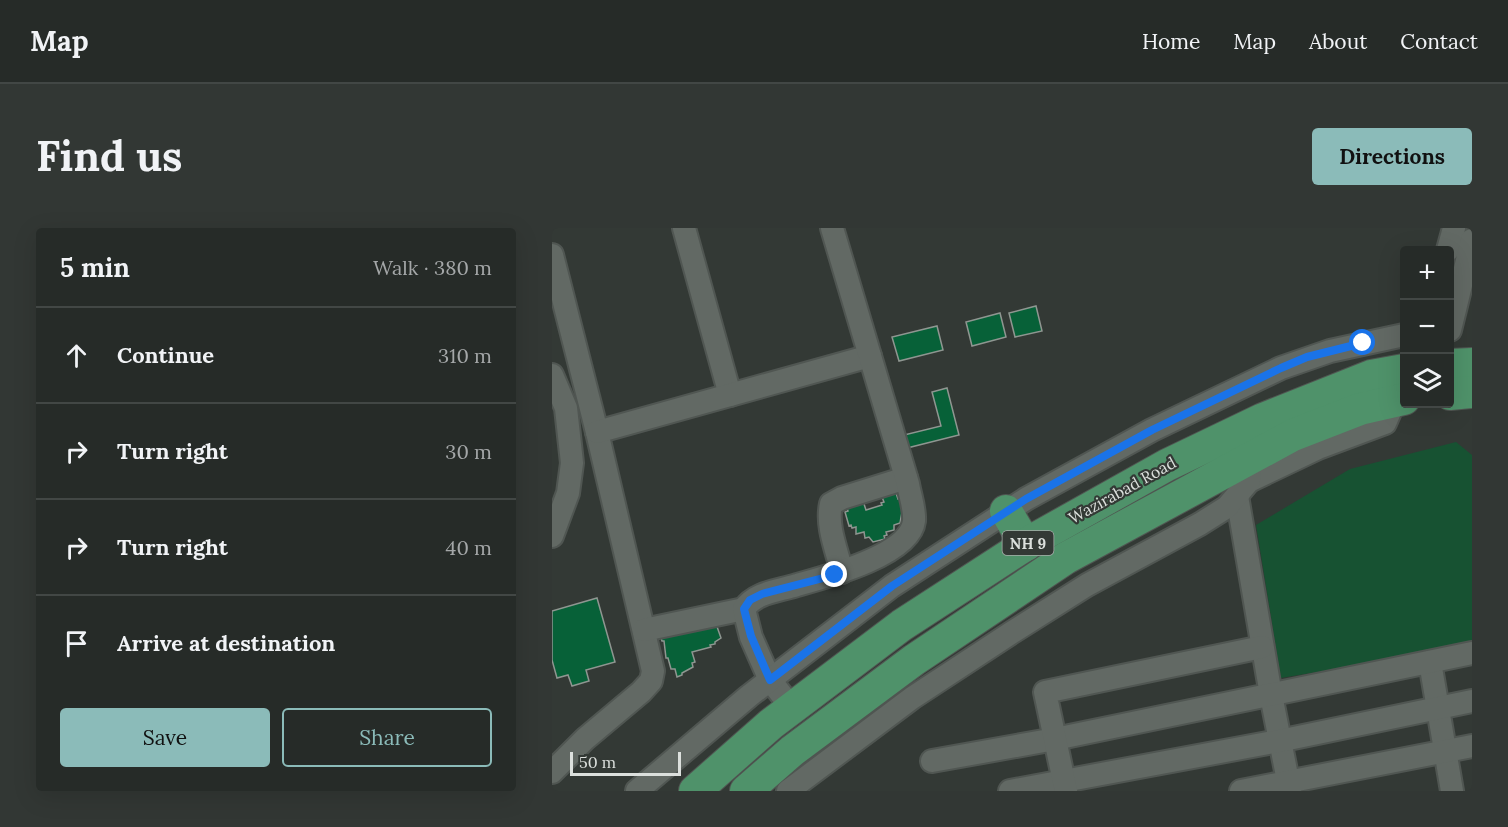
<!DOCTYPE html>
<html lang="en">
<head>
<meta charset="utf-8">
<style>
  :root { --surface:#262b28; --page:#323734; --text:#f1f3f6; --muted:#a4a7a8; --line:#424745; --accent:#8bbbb9 }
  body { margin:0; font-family:Lora,serif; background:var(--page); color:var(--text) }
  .controls { position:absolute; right:18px; top:18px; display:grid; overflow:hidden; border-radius:6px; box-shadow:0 6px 24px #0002 }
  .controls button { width:54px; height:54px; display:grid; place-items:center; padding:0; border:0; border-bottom:2px solid var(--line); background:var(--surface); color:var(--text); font:30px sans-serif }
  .scale { position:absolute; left:18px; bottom:15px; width:111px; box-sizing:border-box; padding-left:6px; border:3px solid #dce0dd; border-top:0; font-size:16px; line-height:21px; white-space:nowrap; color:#dce0dd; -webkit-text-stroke:4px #333935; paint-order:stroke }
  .stop { position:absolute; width:18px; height:18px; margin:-14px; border:4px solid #1a73e8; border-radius:50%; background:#fff }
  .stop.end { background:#1a73e8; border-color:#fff; box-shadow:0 2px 6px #0008 }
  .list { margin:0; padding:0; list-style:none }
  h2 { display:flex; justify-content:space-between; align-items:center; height:78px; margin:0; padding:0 24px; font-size:26px }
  h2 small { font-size:20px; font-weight:400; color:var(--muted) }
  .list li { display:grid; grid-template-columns:39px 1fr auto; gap:18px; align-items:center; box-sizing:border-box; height:96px; padding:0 24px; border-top:2px solid var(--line) }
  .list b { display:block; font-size:22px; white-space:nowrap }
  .list em { font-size:20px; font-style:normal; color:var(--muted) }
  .actions { display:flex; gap:12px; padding:18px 24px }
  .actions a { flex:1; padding:14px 0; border:2px solid var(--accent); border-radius:6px; text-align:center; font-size:21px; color:var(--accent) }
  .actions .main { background:var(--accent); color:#111 }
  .icon { flex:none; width:33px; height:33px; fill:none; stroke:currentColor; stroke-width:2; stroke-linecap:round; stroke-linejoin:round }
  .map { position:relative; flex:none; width:920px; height:563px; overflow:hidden; border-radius:6px }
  header { display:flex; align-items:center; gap:36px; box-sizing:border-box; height:84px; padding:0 30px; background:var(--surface); border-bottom:2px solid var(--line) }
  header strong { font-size:28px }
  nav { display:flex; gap:33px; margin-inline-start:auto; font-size:21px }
  .intro { display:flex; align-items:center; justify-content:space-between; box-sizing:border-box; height:144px; padding:0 36px }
  h1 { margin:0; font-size:42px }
  .button { padding:15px 27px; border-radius:6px; background:var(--accent); color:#111; font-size:21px; font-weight:700 }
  main { display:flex; gap:36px; padding:0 36px }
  aside { flex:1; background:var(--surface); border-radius:6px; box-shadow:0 6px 24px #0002 }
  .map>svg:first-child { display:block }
</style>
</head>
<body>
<header>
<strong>Map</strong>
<nav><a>Home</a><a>Map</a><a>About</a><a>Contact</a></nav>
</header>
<div class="intro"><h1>Find us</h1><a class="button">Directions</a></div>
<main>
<aside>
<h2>5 min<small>Walk · 380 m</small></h2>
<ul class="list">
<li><svg class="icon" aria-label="ahead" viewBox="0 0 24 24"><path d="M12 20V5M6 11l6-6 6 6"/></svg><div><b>Continue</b></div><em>310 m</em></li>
<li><svg class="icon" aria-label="right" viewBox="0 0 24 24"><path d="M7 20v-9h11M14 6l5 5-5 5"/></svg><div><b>Turn right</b></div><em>30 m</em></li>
<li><svg class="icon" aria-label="right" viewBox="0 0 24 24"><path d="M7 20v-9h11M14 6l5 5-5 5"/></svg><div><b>Turn right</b></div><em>40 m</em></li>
<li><svg class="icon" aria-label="arrive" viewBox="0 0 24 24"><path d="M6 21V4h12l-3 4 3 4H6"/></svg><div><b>Arrive at destination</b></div></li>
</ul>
<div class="actions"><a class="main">Save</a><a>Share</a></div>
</aside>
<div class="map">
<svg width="920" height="563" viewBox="0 0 920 563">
  <rect width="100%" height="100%" fill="#333935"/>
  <polygon fill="#175232" points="904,214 920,227 920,418 729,450 704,297 798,241"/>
  <g fill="#076138" stroke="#8f9691" stroke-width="1.5">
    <polygon points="484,78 490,103 463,109 457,85"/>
    <polygon points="448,85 454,109 420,118 414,94"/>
    <polygon points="385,98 391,122 347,133 340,109"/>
    <polygon points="395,160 407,207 355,220 352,207 389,198 380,164"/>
    <polygon points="344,265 346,271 349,270 353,283 350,284 348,295 342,297 342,302 334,304 335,307 332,308 333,311 321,314 317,309 313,310 312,304 304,306 304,299 300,300 299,297 297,298 293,284 296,283 294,277 311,273 314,282 330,277 329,275 332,274 330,269"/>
    <polygon points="45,370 63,434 34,442 37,453 20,458 16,447 5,450 0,432 0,383"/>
    <polygon points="163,393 169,410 163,414 163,416 158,417 159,419 140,424 143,434 140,435 141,439 130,445 130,447 125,449 123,441 119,441 116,430 114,430 112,413 110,413 107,404"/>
  </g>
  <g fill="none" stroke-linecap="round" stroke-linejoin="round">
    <defs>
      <g id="minor">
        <polyline points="132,0 178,167"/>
        <polyline points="896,22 902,0"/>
        <polyline points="0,27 45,204 101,443 99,453 89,464 33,511 0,544"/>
        <polyline points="898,102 920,12"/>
        <polyline points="0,147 14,180 20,235 16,265 0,308"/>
        <polyline points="45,204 318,128"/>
        <polyline points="697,253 766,220 833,195 847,163"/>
        <polyline points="685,268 719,467 738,563"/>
        <path d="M 290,344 C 285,323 274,298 279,276 L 290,270 L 354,250"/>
        <polyline points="92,402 192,381"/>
        <polyline points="878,434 900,563"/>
        <path d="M 240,480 L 218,452 L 199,409 L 192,381 C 203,364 227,363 245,357 C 274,349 358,327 362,293 C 363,281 358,268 356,256 L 280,0"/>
        <polyline points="380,533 503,511 920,425"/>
        <polyline points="85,563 197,468 340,358 474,271 600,202 729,140 778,123 852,107"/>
        <polyline points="236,563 360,470 459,405 535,357 648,296 675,279 697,253 698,230"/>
        <polyline points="458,563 727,513 920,473"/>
        <polyline points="514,563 493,464 710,419"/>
        <polyline points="689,563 920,518"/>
      </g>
      <g id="highway">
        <polyline points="898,137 920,136"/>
        <polyline points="898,166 920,164"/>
        <polyline points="454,283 474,317"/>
        <polyline points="143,563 219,496 350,397 481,312 615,237 711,191 819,148 852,142"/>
        <polyline points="194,563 240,523 362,432 514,330 741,207 808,181 852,171"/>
      </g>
    </defs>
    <use href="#minor" stroke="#505652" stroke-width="26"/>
    <use href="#highway" stroke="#505652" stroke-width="34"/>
    <use href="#minor" stroke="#626964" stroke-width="22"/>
    <use href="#highway" stroke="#4f926a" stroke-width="32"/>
  </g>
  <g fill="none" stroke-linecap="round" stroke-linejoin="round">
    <polyline stroke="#1a73e8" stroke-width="8" points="283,347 210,366 198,372 192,381 199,408 218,452 340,358 474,271 600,202 729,140 755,129 811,115"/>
  </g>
  <g text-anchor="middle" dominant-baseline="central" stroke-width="4.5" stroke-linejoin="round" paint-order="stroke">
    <rect fill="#333935" stroke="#a9aeab" stroke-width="1.5" x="450.5" y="303" width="51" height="24" rx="4.5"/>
    <g font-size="15" font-weight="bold" fill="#dce0dd">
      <text x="476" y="315">NH 9</text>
    </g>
    <g font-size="16" fill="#dce0dd" stroke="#333935">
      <text transform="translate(570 262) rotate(-29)">Wazirabad Road</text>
    </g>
  </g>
</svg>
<div class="controls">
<button>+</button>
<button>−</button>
<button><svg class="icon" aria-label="layers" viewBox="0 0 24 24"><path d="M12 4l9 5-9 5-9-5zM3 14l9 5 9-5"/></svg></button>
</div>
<div class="scale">50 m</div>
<div class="stop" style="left:811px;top:115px"></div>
<div class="stop end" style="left:283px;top:347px"></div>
</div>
</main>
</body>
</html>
